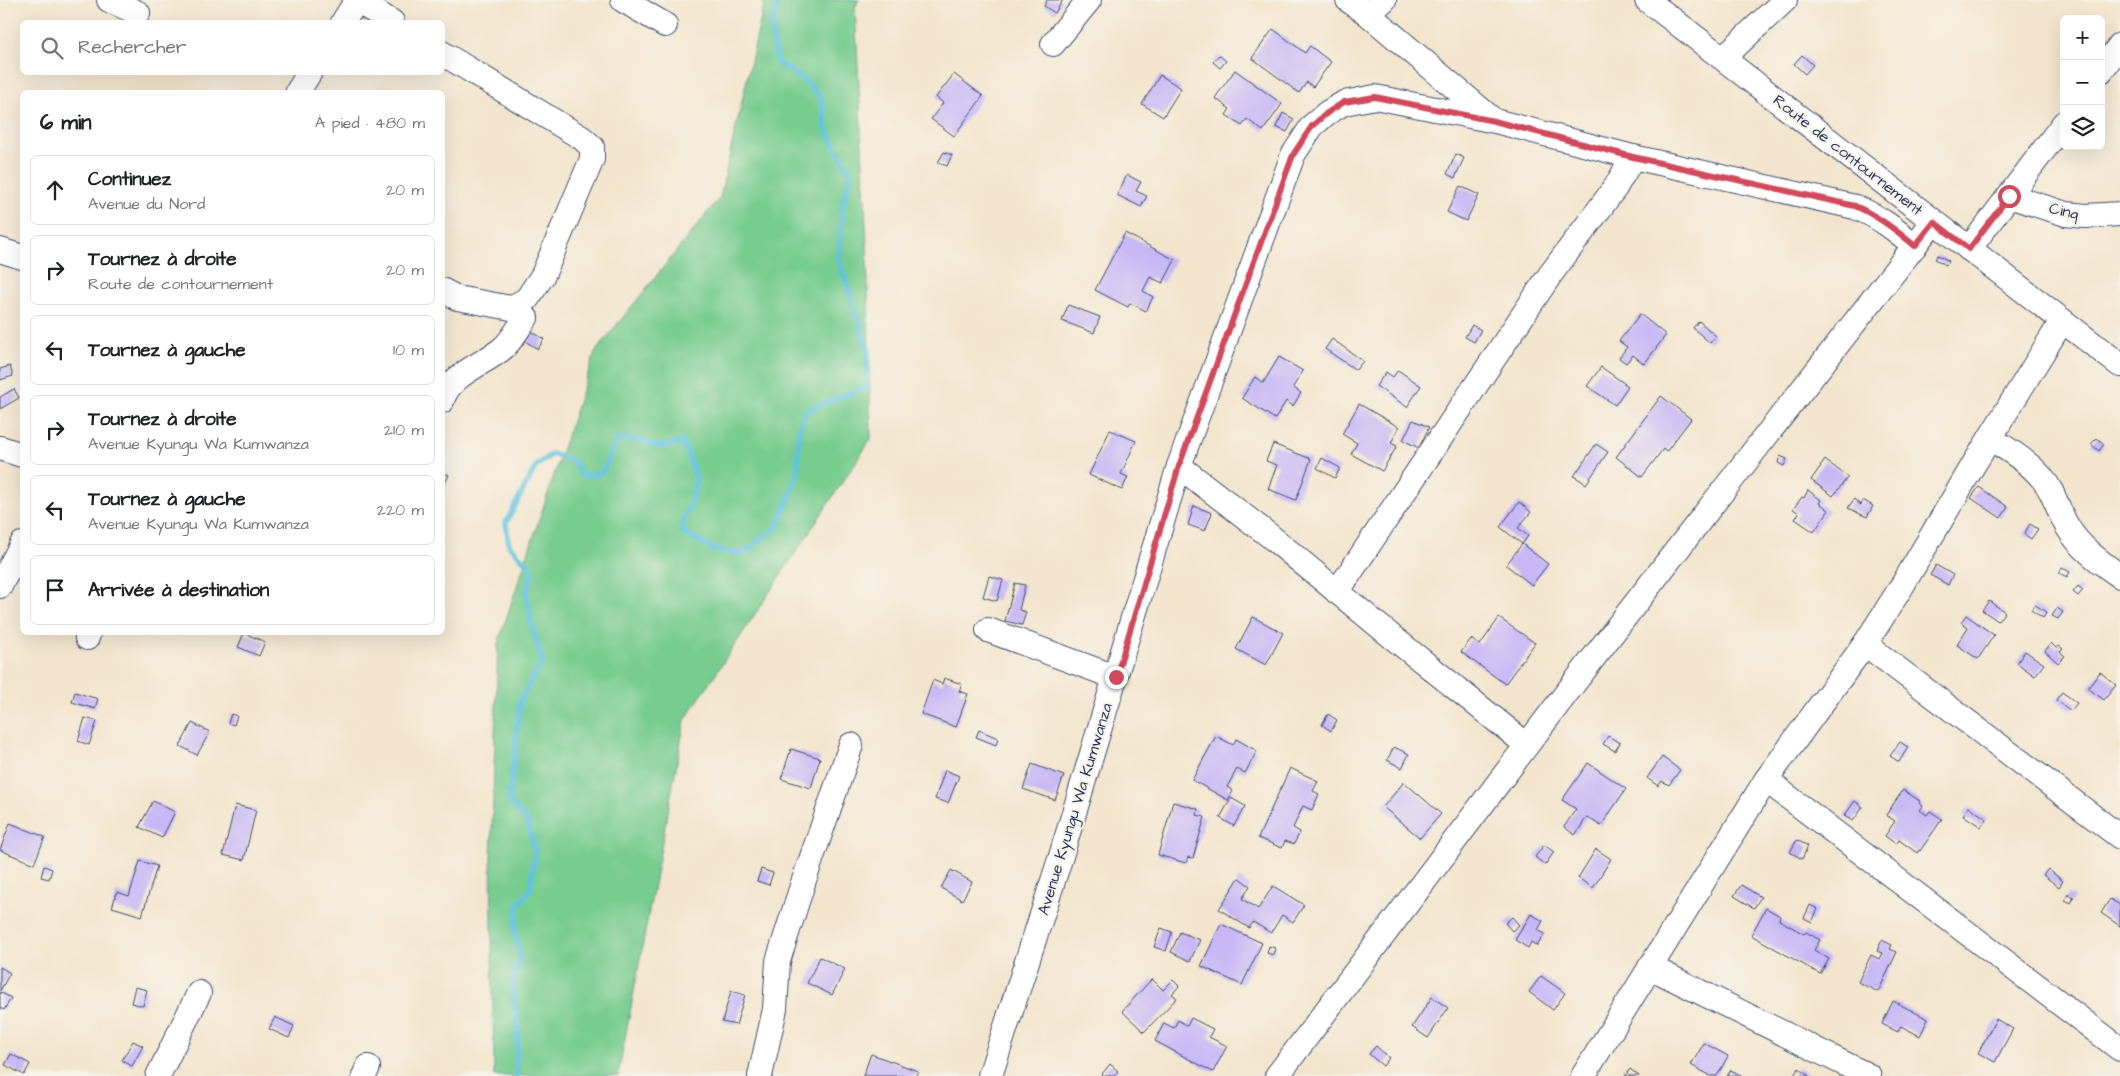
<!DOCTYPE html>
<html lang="fr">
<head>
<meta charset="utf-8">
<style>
  :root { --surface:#fff; --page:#f6f6f6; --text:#202124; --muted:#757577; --line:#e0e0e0 }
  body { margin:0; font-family:"Architects Daughter",sans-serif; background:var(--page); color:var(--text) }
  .controls { position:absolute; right:15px; top:15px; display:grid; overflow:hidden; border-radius:8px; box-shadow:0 5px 20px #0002 }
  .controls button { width:45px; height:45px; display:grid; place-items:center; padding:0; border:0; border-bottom:1px solid var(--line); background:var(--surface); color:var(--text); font:25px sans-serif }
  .stop { position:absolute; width:15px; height:15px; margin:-11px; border:4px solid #d1495b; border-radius:50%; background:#fff }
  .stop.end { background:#d1495b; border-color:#fff; box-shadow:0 1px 5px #0008 }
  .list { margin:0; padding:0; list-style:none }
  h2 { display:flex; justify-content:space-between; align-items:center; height:65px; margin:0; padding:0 20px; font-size:21px }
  h2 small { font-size:16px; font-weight:400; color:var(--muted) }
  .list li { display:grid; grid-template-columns:32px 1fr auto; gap:15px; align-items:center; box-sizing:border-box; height:70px; margin:0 10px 10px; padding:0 10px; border:1px solid var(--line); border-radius:8px }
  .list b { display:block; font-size:19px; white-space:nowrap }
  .list p { margin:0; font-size:16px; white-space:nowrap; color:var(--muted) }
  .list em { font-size:16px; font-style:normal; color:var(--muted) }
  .icon { flex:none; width:28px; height:28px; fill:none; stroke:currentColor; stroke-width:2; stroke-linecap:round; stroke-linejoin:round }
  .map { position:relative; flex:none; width:2120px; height:1076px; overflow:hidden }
  .search { position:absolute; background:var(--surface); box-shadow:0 5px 20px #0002; left:20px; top:20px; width:425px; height:55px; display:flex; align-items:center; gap:12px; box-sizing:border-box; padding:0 18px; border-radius:8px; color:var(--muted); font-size:19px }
  .panel { position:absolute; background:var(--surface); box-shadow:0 5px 20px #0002; left:20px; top:90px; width:425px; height:545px; border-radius:8px }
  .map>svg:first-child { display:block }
</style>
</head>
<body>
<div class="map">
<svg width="2120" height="1076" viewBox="0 0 2120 1076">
  <rect width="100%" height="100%" fill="#f7f3e8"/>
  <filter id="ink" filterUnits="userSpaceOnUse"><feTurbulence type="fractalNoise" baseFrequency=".02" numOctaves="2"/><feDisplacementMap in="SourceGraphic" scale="10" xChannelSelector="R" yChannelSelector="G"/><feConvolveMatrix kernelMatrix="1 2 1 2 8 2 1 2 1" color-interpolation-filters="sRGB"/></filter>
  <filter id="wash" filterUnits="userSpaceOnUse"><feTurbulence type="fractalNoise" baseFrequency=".0096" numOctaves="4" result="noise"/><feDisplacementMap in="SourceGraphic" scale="20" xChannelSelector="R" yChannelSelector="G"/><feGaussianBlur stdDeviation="1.12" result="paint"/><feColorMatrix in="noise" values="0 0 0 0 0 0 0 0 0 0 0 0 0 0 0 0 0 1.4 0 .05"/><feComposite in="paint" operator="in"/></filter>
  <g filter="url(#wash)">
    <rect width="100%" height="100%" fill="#f3e5cd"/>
    <polygon fill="#77cc8f" stroke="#497e76" points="765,0 859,0 855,7 867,246 871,439 685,720 618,1076 494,1076 491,858 498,643 595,352 720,197"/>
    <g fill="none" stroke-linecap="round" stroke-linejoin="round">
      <polyline stroke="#61c3df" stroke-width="5.5" points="516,1076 518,1030 512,985 520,957 515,932 518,905 530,890 535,853 528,823 509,801 520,701 542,662 531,622 526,592 531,580 531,568 509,545 506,523 536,466 552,454 573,461 581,475 598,475 605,467 617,439 639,440 660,447 683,442 696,478 690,507 684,516 682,532 715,550 742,554 777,527 797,478 799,430 806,410 867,387 868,349 839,261 843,200 851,175 826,129 822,99 804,80 777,62 771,29 778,0"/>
    </g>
    <g id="blocks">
      <g fill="#c7b7f5">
        <polygon points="1047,0 1063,0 1055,13 1044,6"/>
        <polygon points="1273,29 1305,53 1310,46 1331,62 1313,87 1307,82 1299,93 1252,58"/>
        <polygon points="1219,55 1226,61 1220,68 1213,62"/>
        <polygon points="1802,55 1813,65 1805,74 1794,64"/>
        <polygon points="1235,70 1282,104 1263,131 1247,119 1242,126 1226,115 1230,109 1215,98"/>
        <polygon points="954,74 983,96 954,136 931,119 943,103 936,97"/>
        <polygon points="1160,75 1181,88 1163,117 1142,104"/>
        <polygon points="1283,113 1294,119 1287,132 1276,127"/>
        <polygon points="944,152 952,155 947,166 938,162"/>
        <polygon points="1456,154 1464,158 1455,178 1447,174"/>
        <polygon points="1127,175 1141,182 1136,191 1147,196 1141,207 1117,195"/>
        <polygon points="1460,186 1479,195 1466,221 1447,212"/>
        <polygon points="1125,233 1175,260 1163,283 1150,277 1143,291 1153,297 1146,311 1130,303 1128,307 1095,290"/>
        <polygon points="1938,255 1949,261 1946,265 1935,259"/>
        <polygon points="1068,305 1100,317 1094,333 1062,321"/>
        <polygon points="1640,314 1666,335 1644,364 1633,355 1626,363 1619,358 1627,347 1619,341"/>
        <polygon points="1699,321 1716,336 1710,343 1693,328"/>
        <polygon points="1472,325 1481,330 1474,342 1465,337"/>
        <polygon points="529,330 544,339 538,349 523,340"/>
        <polygon points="1332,339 1363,361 1356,370 1325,349"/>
        <polygon points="1279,357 1303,371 1293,387 1301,393 1293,406 1286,401 1275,419 1242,398 1255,377 1263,383"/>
        <polygon points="10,366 13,376 0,380 0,369"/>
        <polygon points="1601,367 1628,386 1615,405 1587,386"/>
        <polygon points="1398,370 1421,386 1407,407 1376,386 1386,372 1393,377"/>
        <polygon points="14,389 19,398 0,409 0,397"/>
        <polygon points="1661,396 1691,419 1666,452 1663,449 1642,477 1616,457"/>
        <polygon points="1359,404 1399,427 1391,443 1397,446 1382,471 1351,454 1357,443 1342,434"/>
        <polygon points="1413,420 1429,427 1419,448 1403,440"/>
        <polygon points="1110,430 1136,441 1121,474 1128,477 1122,490 1089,475"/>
        <polygon points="2097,438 2104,444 2099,451 2091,444"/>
        <polygon points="1273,444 1311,459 1296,500 1268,489 1277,465 1266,461"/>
        <polygon points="1596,444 1608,452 1586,484 1574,476"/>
        <polygon points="1780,456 1787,459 1784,466 1778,463"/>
        <polygon points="1322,458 1340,468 1335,478 1317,468"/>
        <polygon points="1825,460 1848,477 1833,496 1811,480"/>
        <polygon points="442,472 449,475 442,489"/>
        <polygon points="1979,487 2008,507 2001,518 1971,498"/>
        <polygon points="1808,490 1821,500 1819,503 1829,510 1814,532 1795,519 1799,513 1793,509 1802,497 1804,498"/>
        <polygon points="1854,499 1861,505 1863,500 1873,506 1867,517 1848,508"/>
        <polygon points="1519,502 1531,512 1518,528 1528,536 1522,544 1500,527"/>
        <polygon points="1194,506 1212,513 1205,531 1188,525"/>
        <polygon points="2030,524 2038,529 2031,539 2024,534"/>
        <polygon points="1522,544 1548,564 1532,585 1506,565"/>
        <polygon points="1936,565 1953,575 1948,585 1930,575"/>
        <polygon points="2062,568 2070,572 2067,577 2059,573"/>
        <polygon points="989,576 1003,580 997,601 983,597"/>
        <polygon points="1015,583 1025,585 1019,610 1026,612 1022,625 1005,621"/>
        <polygon points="2078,586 2083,590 2078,596 2073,592"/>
        <polygon points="1989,601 2005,612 1998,621 1982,610"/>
        <polygon points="2035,605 2047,612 2043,618 2031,610"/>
        <polygon points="2057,608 2063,612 2058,619 2052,616"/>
        <polygon points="1966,615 1994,635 1978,659 1957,645 1968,627 1961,622"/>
        <polygon points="1253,617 1283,633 1266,665 1236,649"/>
        <polygon points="1499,618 1535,643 1505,684 1461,652 1471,639 1480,645"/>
        <polygon points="244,633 265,642 259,656 238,647"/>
        <polygon points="2051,643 2056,648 2059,646 2063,649 2060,652 2065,656 2058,663 2045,651"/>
        <polygon points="2025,651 2044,664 2035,676 2017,663"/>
        <polygon points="2100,672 2116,685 2104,700 2088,688"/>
        <polygon points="944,678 962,684 959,691 968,694 956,727 921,714 933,680 942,684"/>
        <polygon points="75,692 98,699 95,709 72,702"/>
        <polygon points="2062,692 2077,703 2071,711 2056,700"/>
        <polygon points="231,714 237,716 234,725 228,723"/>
        <polygon points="1328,714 1337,720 1331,731 1322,725"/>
        <polygon points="85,718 97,721 89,745 78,741"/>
        <polygon points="192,723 210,732 197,755 180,746"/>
        <polygon points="979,730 998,738 996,745 976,737"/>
        <polygon points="1216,736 1233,745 1236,739 1257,751 1245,773 1237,769 1227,787 1233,791 1228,800 1192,780"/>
        <polygon points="1608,736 1620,743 1615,751 1603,744"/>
        <polygon points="1900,742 1908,747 1899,762 1890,756"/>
        <polygon points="1394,747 1409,754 1402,768 1387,760"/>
        <polygon points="791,749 820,758 811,788 781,779"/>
        <polygon points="1662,757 1680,770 1669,785 1662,781 1658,786 1647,778"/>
        <polygon points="1588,763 1626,789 1601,826 1587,817 1575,835 1564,827 1576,809 1562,800"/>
        <polygon points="1032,764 1064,776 1055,800 1023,789"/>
        <polygon points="1290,768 1318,781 1313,791 1319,794 1312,810 1303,806 1293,828 1300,832 1294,844 1285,841 1282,848 1258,838"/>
        <polygon points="945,770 959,776 948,803 935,799"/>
        <polygon points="1404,782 1441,814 1420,838 1383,807"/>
        <polygon points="1903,790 1920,801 1919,803 1923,806 1920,810 1927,815 1930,811 1942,819 1920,851 1919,850 1917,853 1899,840 1896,844 1885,836 1895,821 1886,815"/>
        <polygon points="1231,798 1245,806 1234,826 1220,818"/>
        <polygon points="153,801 175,812 162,838 139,827"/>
        <polygon points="1855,801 1863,807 1853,821 1844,816"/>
        <polygon points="1173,802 1198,809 1197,815 1205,817 1193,858 1188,857 1186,863 1158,855"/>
        <polygon points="235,805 256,810 244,860 223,855"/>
        <polygon points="1969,807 1987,819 1981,827 1963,815"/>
        <polygon points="10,823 45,837 34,864 0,850"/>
        <polygon points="1797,840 1808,846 1802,859 1790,852"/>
        <polygon points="1544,845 1554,852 1545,865 1535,857"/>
        <polygon points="1596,849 1611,859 1593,888 1578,878"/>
        <polygon points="140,861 157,866 142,916 112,907 117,892 129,896"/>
        <polygon points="44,866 52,869 49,879 41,877"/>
        <polygon points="761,869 773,873 769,885 757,881"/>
        <polygon points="2048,869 2063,881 2059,887 2043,875"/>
        <polygon points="951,870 972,882 962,900 941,888"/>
        <polygon points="1239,878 1250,886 1242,899 1258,909 1273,886 1304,905 1293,922 1282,915 1271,933 1253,922 1249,928 1219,909"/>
        <polygon points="1741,885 1761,897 1754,908 1734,896"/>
        <polygon points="2068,894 2074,897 2071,903 2065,900"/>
        <polygon points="2110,899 2120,905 2120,926 2101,913"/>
        <polygon points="1810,905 1818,909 1812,922 1804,918"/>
        <polygon points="1766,908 1780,916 1779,920 1804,934 1806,932 1820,940 1814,950 1829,959 1820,974 1751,935"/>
        <polygon points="1531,914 1543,921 1538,930 1545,934 1537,946 1531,942 1528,948 1515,940"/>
        <polygon points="1512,917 1519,925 1512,931 1505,923"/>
        <polygon points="1221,924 1262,943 1242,985 1201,966"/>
        <polygon points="1161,928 1172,932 1166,951 1154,947"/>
        <polygon points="1180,932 1200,940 1190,961 1171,952"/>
        <polygon points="1882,940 1892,945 1890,949 1897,952 1878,992 1858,982 1871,955 1879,959 1882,953 1877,951"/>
        <polygon points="1269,946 1275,948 1273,955 1267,953"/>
        <polygon points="820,957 845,969 832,995 807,983"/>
        <polygon points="0,967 10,973 0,991"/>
        <polygon points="1541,976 1565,993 1553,1010 1529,992"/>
        <polygon points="1152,979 1163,990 1173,980 1179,986 1172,994 1177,998 1144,1032 1122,1011"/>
        <polygon points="135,987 147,990 143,1006 131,1003"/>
        <polygon points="731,991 745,995 736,1025 722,1022"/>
        <polygon points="0,992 11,998 4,1010 0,1008"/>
        <polygon points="1432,997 1448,1008 1428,1038 1412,1027"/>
        <polygon points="1893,1001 1928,1019 1920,1036 1901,1026 1898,1032 1882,1024"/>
        <polygon points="275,1017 294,1026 289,1038 269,1029"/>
        <polygon points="1191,1018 1213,1029 1209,1037 1227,1046 1213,1072 1155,1041 1164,1023 1174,1028 1178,1020 1187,1026"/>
        <polygon points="1996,1019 2013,1029 1995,1062 1978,1053"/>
        <polygon points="133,1041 143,1046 132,1066 122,1060"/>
        <polygon points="1704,1043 1728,1056 1717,1076 1711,1076 1691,1065"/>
        <polygon points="1376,1046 1389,1058 1383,1066 1369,1054"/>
        <polygon points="11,1054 30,1064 24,1075 5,1065"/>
        <polygon points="871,1054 918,1071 916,1076 863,1076"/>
        <polygon points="1110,1064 1118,1071 1114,1076 1104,1076 1102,1074"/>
        <polygon points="1799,1068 1809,1076 1793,1076"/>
        <polygon points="1630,1069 1639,1076 1625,1076"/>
        <polygon points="1731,1070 1742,1076 1727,1076"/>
      </g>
    </g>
  </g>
  <g filter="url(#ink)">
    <use href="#blocks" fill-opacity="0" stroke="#3b4a6f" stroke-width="1"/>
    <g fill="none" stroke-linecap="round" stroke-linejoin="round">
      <defs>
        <g id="minor">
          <polyline points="109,0 138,13"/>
          <polyline points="623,0 665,25"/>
          <polyline points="1348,0 1368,14 1493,120"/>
          <polyline points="1647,0 2120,365"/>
          <polyline points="357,1 392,22"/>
          <polyline points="1368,14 1384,0"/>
          <polyline points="343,22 357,0"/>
          <polyline points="1053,44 1089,0"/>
          <polyline points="442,53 582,138 592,147 592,159 543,275 527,299 511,308 457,298 442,290"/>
          <polyline points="1723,58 1785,0"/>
          <polyline points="2101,71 2120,45"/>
          <polyline points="298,91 310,72"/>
          <polyline points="2009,196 2066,214 2086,216 2120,214"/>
          <polyline points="1969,249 2064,123"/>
          <polyline points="0,250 22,257"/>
          <polyline points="2062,321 1974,464 1902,586 1865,644 1766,780 2120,1049"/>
          <path d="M 442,401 C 449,375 482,365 502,349 C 511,342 518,328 526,318"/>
          <path d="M 1990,438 C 2008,450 2028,461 2042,478 C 2054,491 2058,511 2067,526 C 2079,547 2100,562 2120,576"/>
          <polyline points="0,448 22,455"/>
          <polyline points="1179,466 1270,536 1391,636 1527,745 1277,1076"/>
          <polyline points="0,586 22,544"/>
          <polyline points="1337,592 1550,275 1615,188 1633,157"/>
          <polyline points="988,630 1115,677"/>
          <polyline points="87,638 89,632"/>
          <polyline points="1865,644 2120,837"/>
          <path d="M 1527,745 C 1660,569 1798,396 1933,222"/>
          <polyline points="1650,967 1869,1076"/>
          <polyline points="158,1076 199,993"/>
          <polyline points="364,1076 368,1067"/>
          <polyline points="760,1076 775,1009 778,961 804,880 851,745"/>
          <path d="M 990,1076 L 1061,856 L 1179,466 L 1293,155 L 1312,126 L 1327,113 L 1344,103 L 1375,97 L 1495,121 L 1633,157 L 1855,207 C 1878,216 1896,230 1915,246"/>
          <polyline points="1583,1076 1766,780"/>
        </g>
      </defs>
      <use href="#minor" stroke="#3b4a6f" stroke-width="26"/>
      <use href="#minor" stroke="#fff" stroke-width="24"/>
    </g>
  </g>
  <g fill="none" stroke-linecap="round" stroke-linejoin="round" filter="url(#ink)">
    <path stroke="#d1495b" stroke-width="6" d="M 1116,677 L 1179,466 L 1293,155 L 1312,126 L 1327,113 L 1344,102 L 1375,97 L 1494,121 L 1633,157 L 1855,206 C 1878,216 1896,230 1915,246 L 1934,222 L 1969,249 L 2009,196"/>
  </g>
  <g text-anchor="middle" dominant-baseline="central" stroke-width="4.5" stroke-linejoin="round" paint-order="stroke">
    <g font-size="16" fill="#1b2f5e" stroke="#f7f3e8">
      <text transform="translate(1848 155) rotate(38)">Route de contournement</text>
      <text transform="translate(2064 211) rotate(12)">Cinq</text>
      <text transform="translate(1075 809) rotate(-73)">Avenue Kyungu Wa Kumwanza</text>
    </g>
  </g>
</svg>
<div class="controls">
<button>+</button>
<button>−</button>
<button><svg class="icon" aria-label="layers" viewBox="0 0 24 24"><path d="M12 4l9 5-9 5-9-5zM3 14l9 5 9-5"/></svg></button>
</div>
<div class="stop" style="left:2009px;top:196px"></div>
<div class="stop end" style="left:1116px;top:677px"></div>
<div class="search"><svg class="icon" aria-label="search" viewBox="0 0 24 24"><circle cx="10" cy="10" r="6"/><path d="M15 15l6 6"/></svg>Rechercher</div>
<section class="panel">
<h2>6 min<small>À pied · 480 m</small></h2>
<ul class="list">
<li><svg class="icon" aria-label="ahead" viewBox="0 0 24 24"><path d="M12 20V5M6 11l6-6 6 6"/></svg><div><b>Continuez</b><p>Avenue du Nord</p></div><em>20 m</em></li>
<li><svg class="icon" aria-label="right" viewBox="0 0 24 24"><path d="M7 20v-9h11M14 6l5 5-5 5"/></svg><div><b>Tournez à droite</b><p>Route de contournement</p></div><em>20 m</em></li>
<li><svg class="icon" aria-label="left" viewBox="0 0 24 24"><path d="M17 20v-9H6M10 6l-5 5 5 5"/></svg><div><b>Tournez à gauche</b></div><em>10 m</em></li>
<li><svg class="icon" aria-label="right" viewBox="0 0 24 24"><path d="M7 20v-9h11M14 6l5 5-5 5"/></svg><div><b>Tournez à droite</b><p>Avenue Kyungu Wa Kumwanza</p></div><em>210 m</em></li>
<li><svg class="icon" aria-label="left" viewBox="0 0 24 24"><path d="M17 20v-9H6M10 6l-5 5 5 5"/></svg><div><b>Tournez à gauche</b><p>Avenue Kyungu Wa Kumwanza</p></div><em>220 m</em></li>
<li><svg class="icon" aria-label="arrive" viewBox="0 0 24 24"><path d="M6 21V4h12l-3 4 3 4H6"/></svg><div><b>Arrivée à destination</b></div></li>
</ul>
</section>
</div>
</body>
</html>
